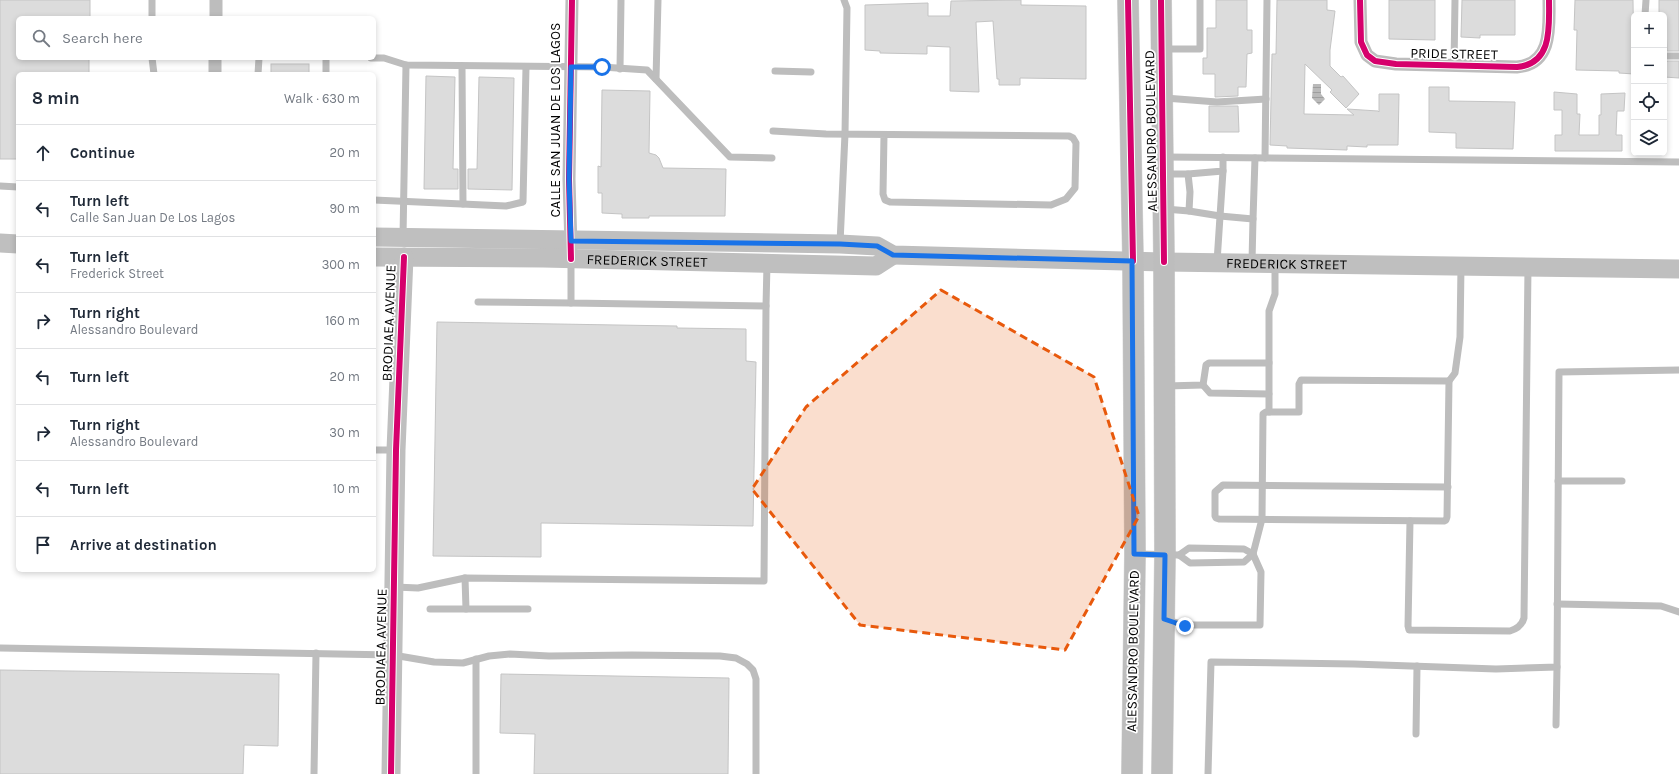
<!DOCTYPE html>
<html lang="en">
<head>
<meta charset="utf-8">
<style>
  :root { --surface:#fff; --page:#f6f6f7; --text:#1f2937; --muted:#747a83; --line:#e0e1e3 }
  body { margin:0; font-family:Karla,sans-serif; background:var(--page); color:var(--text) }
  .controls { position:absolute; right:12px; top:12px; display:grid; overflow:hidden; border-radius:6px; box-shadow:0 2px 6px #0003 }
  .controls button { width:36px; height:36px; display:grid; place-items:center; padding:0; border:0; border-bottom:1px solid var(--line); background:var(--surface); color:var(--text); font:20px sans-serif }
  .stop { position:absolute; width:12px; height:12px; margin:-9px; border:3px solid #1a73e8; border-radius:50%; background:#fff }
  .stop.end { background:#1a73e8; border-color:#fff; box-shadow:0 1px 4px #0008 }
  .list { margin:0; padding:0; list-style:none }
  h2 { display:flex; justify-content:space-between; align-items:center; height:52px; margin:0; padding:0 16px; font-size:17px }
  h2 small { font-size:13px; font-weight:400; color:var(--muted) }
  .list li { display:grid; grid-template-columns:26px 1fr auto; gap:12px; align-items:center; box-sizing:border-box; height:56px; padding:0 16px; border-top:1px solid var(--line) }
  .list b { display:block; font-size:15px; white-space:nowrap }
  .list p { margin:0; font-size:13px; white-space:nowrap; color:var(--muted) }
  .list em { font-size:13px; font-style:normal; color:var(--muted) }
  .icon { flex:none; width:22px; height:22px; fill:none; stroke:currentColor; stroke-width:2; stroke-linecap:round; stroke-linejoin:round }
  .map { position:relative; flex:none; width:1679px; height:774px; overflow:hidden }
  .search { position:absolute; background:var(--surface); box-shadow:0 2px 6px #0003; left:16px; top:16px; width:360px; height:44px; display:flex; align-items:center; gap:10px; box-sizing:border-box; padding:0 14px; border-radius:6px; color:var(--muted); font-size:15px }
  .panel { position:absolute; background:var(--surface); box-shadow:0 2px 6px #0003; left:16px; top:72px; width:360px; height:500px; border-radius:6px }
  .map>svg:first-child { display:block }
</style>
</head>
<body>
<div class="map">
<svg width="1679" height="774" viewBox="0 0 1679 774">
  <defs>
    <pattern id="water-rules" width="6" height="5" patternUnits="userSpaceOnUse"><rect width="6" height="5" fill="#bababa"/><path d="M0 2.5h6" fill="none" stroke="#9e9e9e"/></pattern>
  </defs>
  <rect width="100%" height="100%" fill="#fff"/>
  <polygon fill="url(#water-rules)" points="1313,84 1321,84 1321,94 1325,99 1319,105 1312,98"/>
  <g fill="#dcdcdc" stroke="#c4c4c4">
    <polygon points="0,0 90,0 90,18 18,18 18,58 89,58 89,74 18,74 18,159 0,159"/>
    <polygon points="1021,0 1021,5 1086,6 1086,79 1020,78 1020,85 999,85 999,79 997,79 993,21 976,22 979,92 950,91 950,47 927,46 927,54 880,53 880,51 865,50 865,5 928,3 928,16 950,16 951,1"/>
    <polygon points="1216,0 1247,0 1247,30 1252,30 1252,53 1247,54 1246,87 1238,87 1238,96 1215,97 1215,74 1203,74 1203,58 1207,58 1207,28 1216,28"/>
    <polygon points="1277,0 1327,0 1327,10 1335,11 1330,50 1330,66 1341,77 1343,76 1359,94 1346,108 1330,92 1332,90 1305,64 1304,114 1354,115 1347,109 1378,111 1379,112 1379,94 1399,94 1398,145 1367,145 1367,147 1347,146 1347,150 1287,148 1287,146 1270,145 1272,54 1276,54"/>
    <polygon points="1389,0 1435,0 1435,40 1389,39"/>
    <polygon points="1462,0 1515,0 1515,35 1480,35 1480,38 1461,37"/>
    <polygon points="1575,0 1633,0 1634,74 1619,73 1619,71 1576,70 1577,30 1574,30"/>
    <polygon points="1659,0 1679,0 1679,51 1667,51 1666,26 1664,26 1664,15 1659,14"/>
    <polygon points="1667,61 1679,61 1679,78 1664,77 1664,62 1667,62"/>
    <rect x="271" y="64" width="38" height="10"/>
    <polygon points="426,76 455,77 453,169 458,169 458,189 424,189"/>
    <polygon points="479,77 514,78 512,190 468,189 468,169 477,169"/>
    <polygon points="1429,87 1449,87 1449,101 1515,102 1513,149 1456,148 1456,133 1429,132"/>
    <polygon points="602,90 650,91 649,153 656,155 659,158 663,168 726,169 725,216 649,216 649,218 622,218 622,214 602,213 602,193 598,193 598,166 601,167"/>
    <polygon points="1554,92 1577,94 1577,114 1580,114 1579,135 1599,135 1599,115 1601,115 1601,94 1625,93 1624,111 1617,111 1616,135 1622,135 1622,151 1555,151 1555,135 1562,135 1562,110 1554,110"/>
    <polygon points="1209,106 1238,106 1239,132 1209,132"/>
    <polygon points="437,322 677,326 677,328 746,329 746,361 756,362 753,526 541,523 541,557 433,556"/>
    <polygon points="0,670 279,674 278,746 244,745 243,774 0,774"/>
    <polygon points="501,674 729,678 728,774 534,774 535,734 500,733"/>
  </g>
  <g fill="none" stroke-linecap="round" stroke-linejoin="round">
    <defs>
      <g id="primary">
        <polyline points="1128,0 1133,261 1135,554 1132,774"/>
        <polyline points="1161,0 1164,262 1165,555 1162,774"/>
      </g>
    </defs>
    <use href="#primary" stroke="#dbdbdb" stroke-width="22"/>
    <g stroke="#bdbdbd" stroke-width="7">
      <polyline points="1645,15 1646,0"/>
      <polyline points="152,18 152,0"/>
      <polyline points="1163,49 1200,49 1200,0"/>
      <polyline points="1664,56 1679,56"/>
      <polyline points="152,58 154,74"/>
      <polyline points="371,58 384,58 406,65 602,67 647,70 730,157 772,158"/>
      <polyline points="462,66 463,204"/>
      <polyline points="1454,66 1455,0"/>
      <polyline points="620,69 621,0"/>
      <polyline points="775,71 811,72"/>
      <polyline points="258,74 259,58"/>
      <polyline points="326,74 326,58"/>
      <polyline points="656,79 658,0"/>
      <polyline points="1165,98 1217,102 1266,99"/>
      <polyline points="773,131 826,134 1069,136 1073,138 1076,143 1075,188 1066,199 1051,205 890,202 885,200 883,194 884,135"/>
      <polyline points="1165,157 1679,162"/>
      <polyline points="1265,158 1267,0"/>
      <polyline points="1188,174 1223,171 1223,157"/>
      <polyline points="0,186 18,187"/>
      <polyline points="374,200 506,206 523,202 526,67"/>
      <polyline points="1165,209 1189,211 1190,192 1188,174 1166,174"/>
      <polyline points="1189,211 1220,216 1253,219 1252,262"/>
      <polyline points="1253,219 1255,158"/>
      <polyline points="403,237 406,65"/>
      <polyline points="840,243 845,134 847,8 844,0"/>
      <polyline points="1217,262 1223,171"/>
      <polyline points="478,302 571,303"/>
      <polyline points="766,306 767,264"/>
      <polyline points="1203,385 1210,393 1269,394"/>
      <polyline points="1166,386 1203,385 1206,365 1209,363 1269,363 1269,311 1275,294 1275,265"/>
      <polyline points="1269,412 1269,363"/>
      <polyline points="374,450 394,450"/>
      <polyline points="1558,481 1622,481"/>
      <polyline points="1448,487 1223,485 1215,492 1215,516 1216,518 1219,519 1444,521 1446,520 1447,517 1449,381 1455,373 1460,337 1461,266"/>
      <path d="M 1410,521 L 1408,626 L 1409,630 L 1510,631 C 1517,629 1522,625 1524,618 L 1528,267"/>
      <polyline points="1137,554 1179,555 1190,563 1244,562 1253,554"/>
      <polyline points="1179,555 1189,548 1244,549 1253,554"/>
      <polyline points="465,578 466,609"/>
      <polyline points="395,587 418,588 465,578 764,581 766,306 571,303 571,260"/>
      <polyline points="1557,604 1661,606 1679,612"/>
      <polyline points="430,609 528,609"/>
      <polyline points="1167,620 1185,625 1260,625 1261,572 1253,554 1262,519 1263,414 1266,412 1299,412 1299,384 1301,380 1449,381"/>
      <polyline points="0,648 393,655 434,662 463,663 489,656 510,654 549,656 632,655 720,656 736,658 747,664 753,670 756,679 756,774"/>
      <polyline points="1556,725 1557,667"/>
      <polyline points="1416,734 1417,666"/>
      <polyline points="314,774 316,653"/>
      <polyline points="476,774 476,659"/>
      <polyline points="1208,774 1211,662 1354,664 1496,669 1557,667 1559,372 1679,370"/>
    </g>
    <g stroke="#bdbdbd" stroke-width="13">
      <path d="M 1360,0 L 1361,42 L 1367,55 L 1375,61 L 1396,64 L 1517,67 C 1553,64 1549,26 1549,0"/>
      <polyline points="216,18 216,0"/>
      <polyline points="215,74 215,58"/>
      <polyline points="571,248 569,179 572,0"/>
    </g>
    <g stroke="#bfbfbf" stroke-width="19">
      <path id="s1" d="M 374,237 L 840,244 L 877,246 L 893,255 L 1164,262 L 1679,269"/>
      <polyline points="0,243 18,244"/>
      <path id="s2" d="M 374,257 L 543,258 L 876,266 L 893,255"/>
      <polyline points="391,774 396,450 404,257"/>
    </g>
    <use href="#primary" stroke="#bdbdbd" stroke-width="21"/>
    <defs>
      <g id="cycleway">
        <polyline points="1128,0 1133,261"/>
        <polyline points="1161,0 1164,262"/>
        <path d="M 1360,0 L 1361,42 L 1367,55 L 1375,61 L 1396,64 L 1517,67 C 1553,64 1549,26 1549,0"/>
        <polyline points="571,259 569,179 572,0"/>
        <polyline points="391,774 396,450 404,257"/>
      </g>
    </defs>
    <use href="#cycleway" stroke="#fff" stroke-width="8"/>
    <use href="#cycleway" stroke="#d6006c" stroke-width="6"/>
  </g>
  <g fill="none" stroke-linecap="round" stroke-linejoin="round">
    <polyline stroke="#1a73e8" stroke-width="5" points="602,67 571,67 569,179 571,241 840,244 877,246 893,255 1132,261 1134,554 1165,555 1164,619 1185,626"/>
  </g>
  <path fill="#e8590c" fill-opacity="0.2" stroke="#e8590c" stroke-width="3" stroke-dasharray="8 5" stroke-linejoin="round" d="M 941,290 L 1094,377 L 1139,516 L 1065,650 L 860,625 L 752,489 L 806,407 Z"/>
  <g text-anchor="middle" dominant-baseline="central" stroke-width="3.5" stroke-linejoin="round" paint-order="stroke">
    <g font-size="14" fill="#000" stroke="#fff">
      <text transform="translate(1454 54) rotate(1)">PRIDE STREET</text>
      <text transform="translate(555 120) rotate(-90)">CALLE SAN JUAN DE LOS LAGOS</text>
      <text transform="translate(1151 131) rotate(-91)">ALESSANDRO BOULEVARD</text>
      <text stroke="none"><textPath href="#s2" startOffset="273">FREDERICK STREET</textPath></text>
      <text stroke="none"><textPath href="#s1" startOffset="915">FREDERICK STREET</textPath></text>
      <text transform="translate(389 323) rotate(-88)">BRODIAEA AVENUE</text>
      <text transform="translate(381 647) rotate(-89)">BRODIAEA AVENUE</text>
      <text transform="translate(1133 651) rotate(-89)">ALESSANDRO BOULEVARD</text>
    </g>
  </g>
</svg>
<div class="controls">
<button>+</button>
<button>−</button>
<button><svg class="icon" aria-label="locate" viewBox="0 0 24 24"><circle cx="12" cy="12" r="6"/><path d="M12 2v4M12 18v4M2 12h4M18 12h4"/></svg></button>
<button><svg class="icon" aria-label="layers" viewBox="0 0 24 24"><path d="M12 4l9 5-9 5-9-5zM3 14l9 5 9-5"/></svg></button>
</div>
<div class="stop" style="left:602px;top:67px"></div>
<div class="stop end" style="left:1185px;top:626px"></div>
<div class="search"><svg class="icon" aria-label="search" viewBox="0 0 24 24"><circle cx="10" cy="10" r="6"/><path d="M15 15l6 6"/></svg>Search here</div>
<section class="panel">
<h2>8 min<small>Walk · 630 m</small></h2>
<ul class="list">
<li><svg class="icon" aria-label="ahead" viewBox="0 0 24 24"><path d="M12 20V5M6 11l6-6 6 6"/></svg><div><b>Continue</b></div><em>20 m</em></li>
<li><svg class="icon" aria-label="left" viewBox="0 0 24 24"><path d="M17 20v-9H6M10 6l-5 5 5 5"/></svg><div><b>Turn left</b><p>Calle San Juan De Los Lagos</p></div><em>90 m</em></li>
<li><svg class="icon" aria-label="left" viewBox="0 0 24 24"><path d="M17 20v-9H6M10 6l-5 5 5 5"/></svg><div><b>Turn left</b><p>Frederick Street</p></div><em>300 m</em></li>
<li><svg class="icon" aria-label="right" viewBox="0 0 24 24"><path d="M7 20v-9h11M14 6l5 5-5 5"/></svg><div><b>Turn right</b><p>Alessandro Boulevard</p></div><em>160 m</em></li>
<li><svg class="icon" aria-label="left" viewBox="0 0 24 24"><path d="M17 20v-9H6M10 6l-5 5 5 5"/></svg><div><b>Turn left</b></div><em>20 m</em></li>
<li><svg class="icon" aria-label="right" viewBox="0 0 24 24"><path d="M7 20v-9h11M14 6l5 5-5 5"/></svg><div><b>Turn right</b><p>Alessandro Boulevard</p></div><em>30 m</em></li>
<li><svg class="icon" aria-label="left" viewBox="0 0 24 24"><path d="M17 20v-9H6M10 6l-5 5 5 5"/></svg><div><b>Turn left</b></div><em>10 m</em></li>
<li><svg class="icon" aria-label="arrive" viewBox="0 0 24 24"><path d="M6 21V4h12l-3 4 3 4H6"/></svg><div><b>Arrive at destination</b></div></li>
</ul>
</section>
</div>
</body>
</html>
